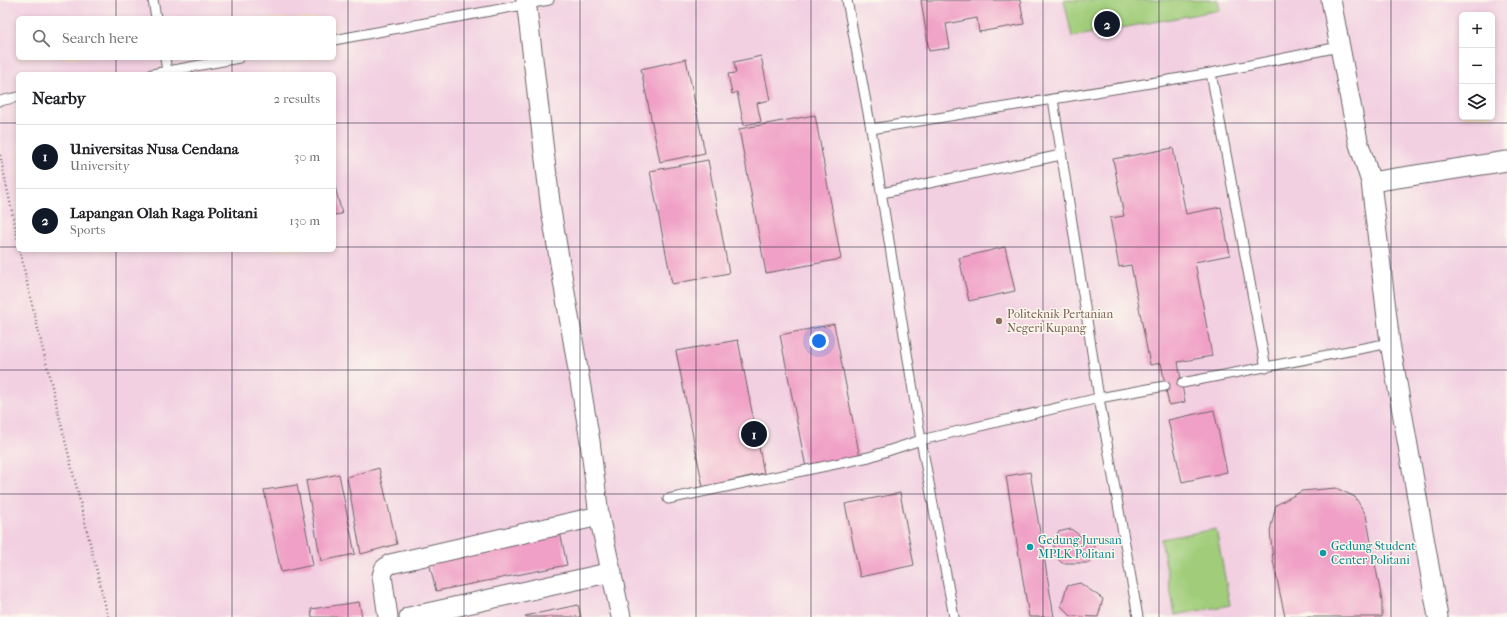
<!DOCTYPE html>
<html lang="en">
<head>
<meta charset="utf-8">
<style>
  :root { --surface:#fff; --page:#f6f6f6; --text:#202124; --muted:#757577; --line:#e0e0e0; --accent:#111827 }
  body { margin:0; font-family:"IM FELL French Canon",serif; background:var(--page); color:var(--text) }
  .controls { position:absolute; right:12px; top:12px; display:grid; overflow:hidden; border-radius:6px; box-shadow:0 2px 6px #0003 }
  .controls button { width:36px; height:36px; display:grid; place-items:center; padding:0; border:0; border-bottom:1px solid var(--line); background:var(--surface); color:var(--text); font:20px sans-serif }
  .you { position:absolute; left:819px; top:341px; width:14px; height:14px; margin:-10px; border:3px solid #fff; border-radius:50%; background:#1a73e8; box-shadow:0 0 0 6px #1a73e833 }
  .badge { display:grid; place-items:center; width:26px; height:26px; border-radius:50%; background:var(--accent); color:#fff; font-size:13px; font-weight:700 }
  .pin { position:absolute; translate:-50% -50%; border:2px solid #fff; box-shadow:0 1px 4px #0006 }
  .list { margin:0; padding:0; list-style:none }
  h2 { display:flex; justify-content:space-between; align-items:center; height:52px; margin:0; padding:0 16px; font-size:17px }
  h2 small { font-size:13px; font-weight:400; color:var(--muted) }
  .list li { display:grid; grid-template-columns:26px 1fr auto; gap:12px; align-items:center; box-sizing:border-box; height:64px; padding:0 16px; border-top:1px solid var(--line) }
  .list b { display:block; font-size:15px; white-space:nowrap }
  .list p { margin:0; font-size:13px; white-space:nowrap; color:var(--muted) }
  .list em { font-size:13px; font-style:normal; color:var(--muted) }
  .icon { flex:none; width:22px; height:22px; fill:none; stroke:currentColor; stroke-width:2; stroke-linecap:round; stroke-linejoin:round }
  .map { position:relative; flex:none; width:1507px; height:617px; overflow:hidden }
  .search { position:absolute; background:var(--surface); box-shadow:0 2px 6px #0003; left:16px; top:16px; width:320px; height:44px; display:flex; align-items:center; gap:10px; box-sizing:border-box; padding:0 14px; border-radius:6px; color:var(--muted); font-size:15px }
  .panel { position:absolute; background:var(--surface); box-shadow:0 2px 6px #0003; left:16px; top:72px; width:320px; height:180px; border-radius:6px }
  .map>svg:first-child { display:block }
</style>
</head>
<body>
<div class="map">
<svg width="1507" height="617" viewBox="0 0 1507 617">
  <rect width="100%" height="100%" fill="#fbf7ec"/>
  <filter id="ink" filterUnits="userSpaceOnUse"><feTurbulence type="fractalNoise" baseFrequency=".025" numOctaves="2"/><feDisplacementMap in="SourceGraphic" scale="8" xChannelSelector="R" yChannelSelector="G"/><feConvolveMatrix kernelMatrix="1 2 1 2 8 2 1 2 1" color-interpolation-filters="sRGB"/></filter>
  <filter id="wash" filterUnits="userSpaceOnUse"><feTurbulence type="fractalNoise" baseFrequency=".012" numOctaves="4" result="noise"/><feDisplacementMap in="SourceGraphic" scale="16" xChannelSelector="R" yChannelSelector="G"/><feGaussianBlur stdDeviation="0.9" result="paint"/><feColorMatrix in="noise" values="0 0 0 0 0 0 0 0 0 0 0 0 0 0 0 0 0 1.4 0 .05"/><feComposite in="paint" operator="in"/></filter>
  <g filter="url(#wash)">
    <rect width="100%" height="100%" fill="#f3ddc0"/>
    <path fill="#f2cfe1" fill-rule="evenodd" d="M 0,0 L 1507,0 L 1507,617 L 0,617 ZM 1462,15 L 1492,15 L 1492,117 L 1462,117 ZM 18,18 L 334,18 L 334,58 L 18,58 ZM 18,74 L 334,74 L 334,250 L 18,250 Z"/>
    <g fill="#a1cd7a" stroke="#62785a">
      <polygon points="1064,0 1218,0 1220,10 1072,37"/>
      <polygon points="1216,529 1230,605 1175,615 1161,539"/>
    </g>
    <g id="blocks">
      <g fill="#f0a0c6">
        <polygon points="921,0 1020,0 1024,24 979,32 977,18 946,24 950,48 929,51"/>
        <polygon points="761,56 770,100 757,103 761,122 744,125 737,92 732,94 728,74 736,73 734,62"/>
        <polygon points="686,59 705,153 660,162 641,69"/>
        <polygon points="815,115 841,259 766,273 739,129"/>
        <polygon points="1173,148 1186,214 1221,207 1230,255 1195,262 1212,356 1178,362 1185,402 1169,405 1161,363 1150,365 1131,265 1119,267 1110,218 1124,216 1113,159"/>
        <polygon points="708,160 729,273 672,284 650,171"/>
        <polygon points="334,183 342,214 334,215"/>
        <polygon points="1005,247 1015,291 969,301 959,258"/>
        <polygon points="834,324 860,458 806,468 780,335"/>
        <polygon points="738,340 764,473 703,487 676,351"/>
        <polygon points="1214,410 1227,472 1182,482 1168,420"/>
        <polygon points="379,468 397,544 361,554 347,477"/>
        <polygon points="1030,472 1054,617 1029,617 1006,476"/>
        <polygon points="339,474 355,554 321,561 306,481"/>
        <polygon points="297,485 313,565 281,572 264,490"/>
        <polygon points="1336,488 1355,497 1366,515 1382,601 1382,617 1285,617 1273,560 1270,531 1276,505 1302,491"/>
        <polygon points="900,493 914,565 860,577 845,504"/>
        <polygon points="1071,529 1094,546 1089,563 1062,563 1052,553 1058,532"/>
        <polygon points="560,532 567,565 436,591 429,562"/>
        <polygon points="1080,583 1103,599 1098,617 1071,616 1061,606 1067,586"/>
        <polygon points="359,602 362,617 312,617 311,609"/>
        <polygon points="578,605 581,617 526,617 525,616"/>
      </g>
    </g>
  </g>
  <g filter="url(#ink)">
    <use href="#blocks" fill-opacity="0" stroke="#6b636a" stroke-width="1"/>
    <g fill="none" stroke-linecap="round" stroke-linejoin="round">
      <defs>
        <g id="service">
          <polyline points="153,0 156,18"/>
          <polyline points="847,0 871,129 921,440 954,617"/>
          <polyline points="334,40 549,0"/>
          <polyline points="165,58 167,71"/>
          <polyline points="1211,73 1266,368"/>
          <polyline points="152,74 239,58"/>
          <polyline points="1053,99 1099,398 1138,617"/>
          <polyline points="0,101 18,97"/>
          <polyline points="871,129 1211,73 1339,47"/>
          <polyline points="882,193 1061,155"/>
          <polyline points="1182,383 1390,343"/>
          <polyline points="668,499 869,457 921,440 1099,398 1165,386"/>
        </g>
        <g id="minor">
          <polyline points="526,0 551,210 590,441 599,516 621,617"/>
          <polyline points="1331,0 1358,141 1371,182 1390,343 1438,617"/>
          <polyline points="1371,182 1507,161"/>
          <polyline points="388,617 382,576 384,569 390,564 599,516"/>
          <polyline points="409,617 612,572"/>
        </g>
      </defs>
      <use href="#service" stroke="#6b636a" stroke-width="11"/>
      <use href="#minor" stroke="#6b636a" stroke-width="21"/>
      <g stroke="#6b636a" stroke-width="2.5" stroke-dasharray="1 3" stroke-linecap="butt">
        <polyline points="0,155 18,240"/>
        <polyline points="20,250 30,296 108,617"/>
      </g>
      <use href="#service" stroke="#fff" stroke-width="9"/>
      <use href="#minor" stroke="#fff" stroke-width="19"/>
    </g>
  </g>
  <path fill="none" stroke="#22223b" stroke-width="1" stroke-opacity="0.55" d="M 116,0 L 116,18M 232,0 L 232,18M 348,0 L 348,617M 464,0 L 464,617M 580,0 L 580,617M 696,0 L 696,617M 811,0 L 811,617M 927,0 L 927,617M 1043,0 L 1043,617M 1159,0 L 1159,617M 1275,0 L 1275,617M 1391,0 L 1391,617M 116,58 L 116,74M 232,58 L 232,74M 0,123 L 18,123M 334,123 L 1507,123M 0,247 L 18,247M 334,247 L 1507,247M 116,250 L 116,617M 232,250 L 232,617M 0,370 L 1507,370M 0,494 L 1507,494"/>
  <circle fill="#8d6e63" stroke="#fbf7ec" stroke-width="1.5" cx="999" cy="321" r="4"/>
  <g fill="#0f9aa8" stroke="#fbf7ec" stroke-width="1.5">
    <circle cx="1030" cy="547" r="4"/>
    <circle cx="1323" cy="553" r="4"/>
  </g>
  <g text-anchor="middle" dominant-baseline="central" stroke-width="3" stroke-linejoin="round" paint-order="stroke">
    <g font-size="12" fill="#785e54" stroke="#fbf7ec" text-anchor="start">
      <text x="1007" y="314">Politeknik Pertanian<tspan x="1007" dy="14">Negeri Kupang</tspan></text>
    </g>
    <g font-size="12" fill="#0d838f" stroke="#fbf7ec" text-anchor="start">
      <text x="1038" y="540">Gedung Jurusan<tspan x="1038" dy="14">MPLK Politani</tspan></text>
      <text x="1331" y="546">Gedung Student<tspan x="1331" dy="14">Center Politani</tspan></text>
    </g>
  </g>
</svg>
<div class="controls">
<button>+</button>
<button>−</button>
<button><svg class="icon" aria-label="layers" viewBox="0 0 24 24"><path d="M12 4l9 5-9 5-9-5zM3 14l9 5 9-5"/></svg></button>
</div>
<div class="you"></div>
<div class="pin badge" style="left:754px;top:434px">1</div>
<div class="pin badge" style="left:1107px;top:24px">2</div>
<div class="search"><svg class="icon" aria-label="search" viewBox="0 0 24 24"><circle cx="10" cy="10" r="6"/><path d="M15 15l6 6"/></svg>Search here</div>
<section class="panel">
<h2>Nearby<small>2 results</small></h2>
<ul class="list">
<li><span class="badge">1</span><div><b>Universitas Nusa Cendana</b><p>University</p></div><em>30 m</em></li>
<li><span class="badge">2</span><div><b>Lapangan Olah Raga Politani</b><p>Sports</p></div><em>130 m</em></li>
</ul>
</section>
</div>
</body>
</html>
